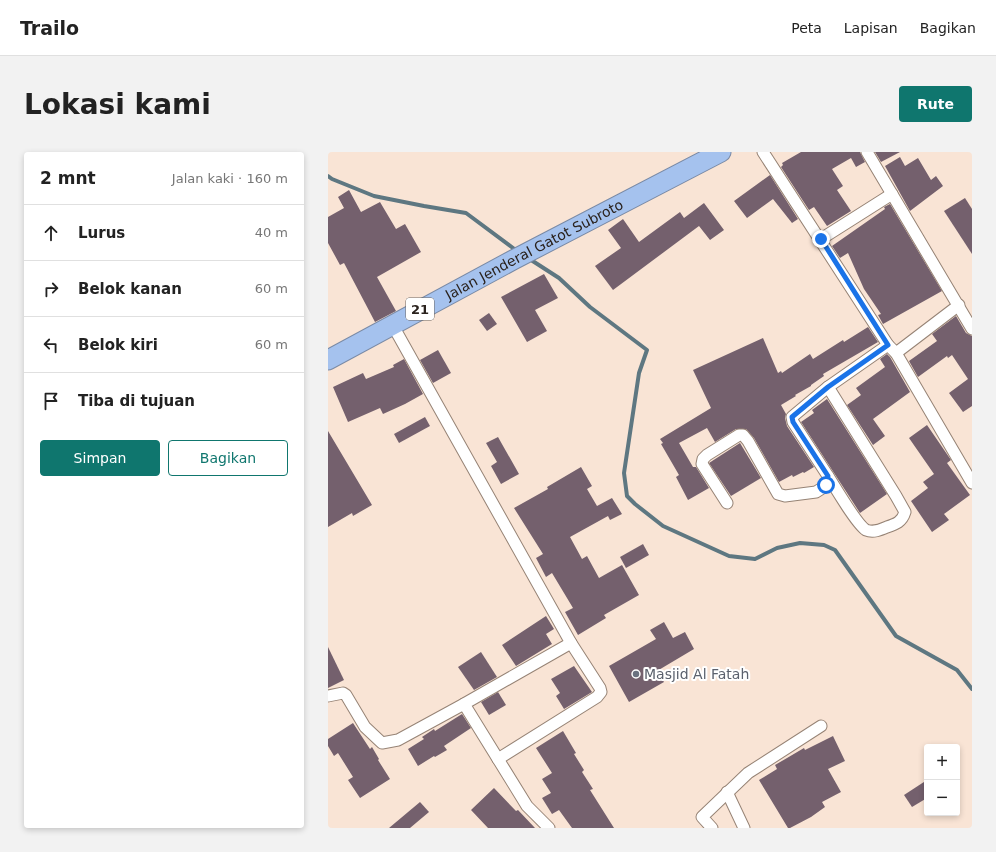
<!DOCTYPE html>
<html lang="id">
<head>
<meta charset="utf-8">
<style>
  :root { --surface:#fff; --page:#f2f2f2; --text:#222; --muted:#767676; --line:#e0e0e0; --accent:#0f766e }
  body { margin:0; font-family:"DejaVu Sans",sans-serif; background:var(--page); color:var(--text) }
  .controls { position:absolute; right:12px; bottom:12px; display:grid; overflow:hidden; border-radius:4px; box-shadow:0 2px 6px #0003 }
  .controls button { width:36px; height:36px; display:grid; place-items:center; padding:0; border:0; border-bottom:1px solid var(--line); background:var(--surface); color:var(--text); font:20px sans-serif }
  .stop { position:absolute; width:12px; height:12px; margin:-9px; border:3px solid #1a73e8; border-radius:50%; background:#fff }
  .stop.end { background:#1a73e8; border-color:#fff; box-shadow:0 1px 4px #0008 }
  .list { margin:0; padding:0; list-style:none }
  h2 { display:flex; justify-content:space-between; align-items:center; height:52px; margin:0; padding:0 16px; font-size:17px }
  h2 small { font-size:13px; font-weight:400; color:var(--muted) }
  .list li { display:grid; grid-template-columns:26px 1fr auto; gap:12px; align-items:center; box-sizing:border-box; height:56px; padding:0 16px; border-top:1px solid var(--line) }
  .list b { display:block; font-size:15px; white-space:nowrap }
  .list em { font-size:13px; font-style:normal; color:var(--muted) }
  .actions { display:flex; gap:8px; padding:12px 16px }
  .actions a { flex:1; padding:9px 0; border:1px solid var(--accent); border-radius:4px; text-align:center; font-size:14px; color:var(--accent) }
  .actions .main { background:var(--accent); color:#fff }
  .icon { flex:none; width:22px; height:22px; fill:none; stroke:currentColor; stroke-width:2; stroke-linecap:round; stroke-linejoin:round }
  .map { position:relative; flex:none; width:644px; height:676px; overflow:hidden; border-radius:4px }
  header { display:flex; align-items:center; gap:24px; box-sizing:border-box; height:56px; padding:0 20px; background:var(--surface); border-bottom:1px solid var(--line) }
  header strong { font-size:19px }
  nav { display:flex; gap:22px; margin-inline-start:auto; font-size:14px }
  .intro { display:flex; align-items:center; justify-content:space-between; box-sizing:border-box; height:96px; padding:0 24px }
  h1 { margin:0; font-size:28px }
  .button { padding:10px 18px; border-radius:4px; background:var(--accent); color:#fff; font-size:14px; font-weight:700 }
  main { display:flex; gap:24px; padding:0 24px }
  aside { flex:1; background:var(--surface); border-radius:4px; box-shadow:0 2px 6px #0003 }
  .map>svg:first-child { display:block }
</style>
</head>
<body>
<header>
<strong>Trailo</strong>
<nav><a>Peta</a><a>Lapisan</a><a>Bagikan</a></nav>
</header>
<div class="intro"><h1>Lokasi kami</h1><a class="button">Rute</a></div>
<main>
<aside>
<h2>2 mnt<small>Jalan kaki · 160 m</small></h2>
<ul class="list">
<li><svg class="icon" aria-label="ahead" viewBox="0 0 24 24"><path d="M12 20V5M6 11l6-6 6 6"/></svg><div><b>Lurus</b></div><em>40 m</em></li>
<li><svg class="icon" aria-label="right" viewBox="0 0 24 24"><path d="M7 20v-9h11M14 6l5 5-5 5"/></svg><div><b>Belok kanan</b></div><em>60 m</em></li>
<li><svg class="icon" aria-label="left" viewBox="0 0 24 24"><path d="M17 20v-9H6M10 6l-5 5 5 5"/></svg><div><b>Belok kiri</b></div><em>60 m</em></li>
<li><svg class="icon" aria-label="arrive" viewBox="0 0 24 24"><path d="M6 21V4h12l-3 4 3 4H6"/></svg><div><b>Tiba di tujuan</b></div></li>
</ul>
<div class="actions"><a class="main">Simpan</a><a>Bagikan</a></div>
</aside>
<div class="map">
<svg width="644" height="676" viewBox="0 0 644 676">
  <rect width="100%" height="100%" fill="#f9e4d5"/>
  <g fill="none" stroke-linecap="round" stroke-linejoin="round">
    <g stroke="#5e7781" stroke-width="4">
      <polyline points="0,24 4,27 46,44 96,54 138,61 189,99"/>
      <polyline points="200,106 231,126 262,155 319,198 311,221 296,321 299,344 307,352 335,374 401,404 427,407 449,396 472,391 496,393 507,398 568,484 629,518 644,537"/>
    </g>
  </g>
  <g fill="#74606d">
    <polygon points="473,0 532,0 537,10 528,15 523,6 504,17 515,34 509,38 523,59 499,74 486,55 481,58 453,15 455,13 454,11"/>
    <polygon points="547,0 572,0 553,10"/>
    <polygon points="572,5 577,14 590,6 603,28 608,24 615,34 582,59 557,14"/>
    <polygon points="442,23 470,67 464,71 445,47 419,66 406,49"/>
    <polygon points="21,38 33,60 52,50 68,77 77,72 93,100 49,125 68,159 47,170 16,111 12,113 0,91 0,65 16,56 10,45"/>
    <polygon points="637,46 644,57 644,102 616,59"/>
    <polygon points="376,51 396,78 382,88 371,74 285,138 267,114 293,96 280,78 295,67 311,90 352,60 356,66"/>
    <polygon points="562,52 614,139 555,172 550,163 553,162 536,137 520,101 512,106 504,94 557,57 556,55"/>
    <polygon points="216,122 230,146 207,158 219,179 199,190 173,145"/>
    <polygon points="161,161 169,172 159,179 151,168"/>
    <polygon points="628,164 638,181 644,184 644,254 635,260 621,241 640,227 624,203 620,206 619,204 590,225 581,209 609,189 604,182"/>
    <polygon points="540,175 550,190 495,222 496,224 483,233 483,234 467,243 468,244 453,253 458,262 457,266 459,274 486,315 476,321 475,320 465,325 464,323 451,330 426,286 418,277 408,277 387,290 379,276 351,291 365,315 368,315 381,336 360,348 348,325 351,323 333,292 335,291 332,287 383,256 365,218 435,186 450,221 453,219 454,221 482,202 485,207 515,188 516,190"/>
    <polygon points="110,198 123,221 105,231 92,208"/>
    <polygon points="559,202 562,205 582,240 545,267 557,284 545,293 519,253 533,243 528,236 557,215 552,207"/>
    <polygon points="76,207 95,242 77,252 55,262 52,256 20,270 5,235 35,221 38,227 66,215 65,213"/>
    <polygon points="499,247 559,342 532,361 473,270 486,261 484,258"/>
    <polygon points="97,265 102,274 71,291 66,282"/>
    <polygon points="599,273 623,308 619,311 642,343 616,362 621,368 604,380 583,349 600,336 595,330 606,322 581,286"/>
    <polygon points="0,279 44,353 25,364 24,361 0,375"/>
    <polygon points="170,285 191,322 173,332 163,314 169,310 158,291"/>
    <polygon points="412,291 433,326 403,344 381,311"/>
    <polygon points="253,315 264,334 259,337 269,354 284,346 294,362 282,368 280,364 242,385 254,407 259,404 271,426 294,413 311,443 276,463 278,466 250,483 237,460 245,456 224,421 218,425 208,406 215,402 186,356 220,337 219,335"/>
    <polygon points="315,392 321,403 298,416 292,405"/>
    <polygon points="218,464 226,477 218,482 224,492 188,514 174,493"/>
    <polygon points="336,470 345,486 357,480 366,497 329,519 336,530 301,550 281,514 328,487 322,478"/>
    <polygon points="0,495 16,528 0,536"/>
    <polygon points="153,500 169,525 146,538 130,515"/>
    <polygon points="246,514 264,540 236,557 228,544 232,541 223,527"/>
    <polygon points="170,540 178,553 161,563 153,550"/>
    <polygon points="134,562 143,576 116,594 119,598 107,605 106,604 90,614 80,597 96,587 94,585 106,577 107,579"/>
    <polygon points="25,571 42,597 44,595 51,607 50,608 62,627 32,646 20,628 25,625 10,601 6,604 0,594 0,587"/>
    <polygon points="235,579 248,601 246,602 256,618 254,620 265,637 262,638 286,676 244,676 231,658 224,662 214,646 223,641 214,627 224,621 208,596"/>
    <polygon points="505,584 517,609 500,617 513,640 494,650 497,655 483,665 462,676 460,676 431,628 449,617 447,613 459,606 476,596 477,598"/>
    <polygon points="599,628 599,646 584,655 576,643"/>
    <polygon points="166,636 188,659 190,658 207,676 160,676 143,658"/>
    <polygon points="92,650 101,660 82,676 61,676"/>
  </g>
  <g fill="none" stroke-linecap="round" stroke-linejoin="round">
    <defs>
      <g id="street">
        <polyline points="435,0 560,193 568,201 644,331"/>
        <polyline points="539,0 644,177"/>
        <polyline points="493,87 564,42"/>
        <polyline points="64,172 243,491 136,552 199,654 221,676"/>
        <polyline points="568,201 631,153"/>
        <path d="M 500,235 L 568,344 L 577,360 C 574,370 568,372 559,375 C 552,378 545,381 538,378 C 529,373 507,335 500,324"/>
        <polyline points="399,351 374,312 375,307 379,303 411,283 415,283 420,289 450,342 457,344 488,340 499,333 500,324 465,270 464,265 500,235 560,193"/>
        <polyline points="0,544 15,541 18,543 37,575 54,591 70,588 136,552"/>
        <polyline points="170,607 269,545 273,540 272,536 243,491"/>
        <polyline points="399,640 416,676"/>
        <polyline points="384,676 374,665 420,621 493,574"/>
      </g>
      <g id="highway">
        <path id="s1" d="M 0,208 L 185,108 L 393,0"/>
      </g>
    </defs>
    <use href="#street" stroke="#968375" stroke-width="13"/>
    <use href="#highway" stroke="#7a8aa5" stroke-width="21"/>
    <use href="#street" stroke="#fff" stroke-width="11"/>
    <use href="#highway" stroke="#a5c2ee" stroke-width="19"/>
  </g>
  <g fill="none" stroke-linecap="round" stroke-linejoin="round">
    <polyline stroke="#1a73e8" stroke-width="5" points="493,87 560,193 500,235 464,265 465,270 500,324 498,333"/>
  </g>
  <circle fill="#6b7280" stroke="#fff" stroke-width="1.5" cx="308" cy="522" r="4"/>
  <g text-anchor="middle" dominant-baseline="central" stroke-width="4" stroke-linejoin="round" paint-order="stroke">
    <rect fill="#fff" stroke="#6a6461" stroke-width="1" x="78" y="146" width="28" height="22" rx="3"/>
    <g font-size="13" font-weight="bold" fill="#2a221d">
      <text x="92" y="157">21</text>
    </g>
    <g font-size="14" fill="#2a221d" stroke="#fff">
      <text stroke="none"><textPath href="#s1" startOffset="234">Jalan Jenderal Gatot Subroto</textPath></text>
    </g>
    <g font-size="14" fill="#5b616d" stroke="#fff" text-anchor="start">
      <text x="316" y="522">Masjid Al Fatah</text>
    </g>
  </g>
</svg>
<div class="controls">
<button>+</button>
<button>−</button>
</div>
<div class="stop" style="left:498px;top:333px"></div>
<div class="stop end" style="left:493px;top:87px"></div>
</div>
</main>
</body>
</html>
